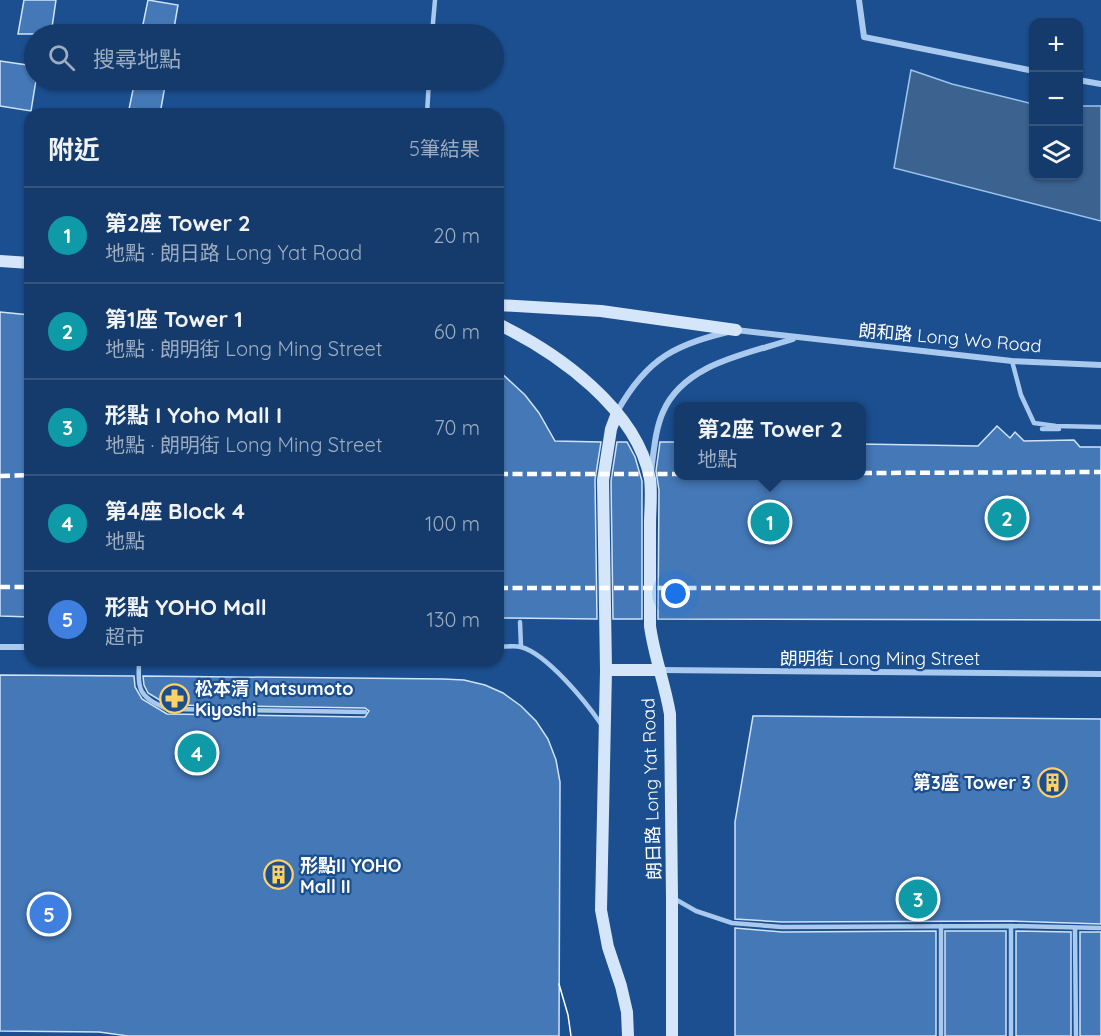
<!DOCTYPE html>
<html lang="zh-TW">
<head>
<meta charset="utf-8">
<style>
  :root { --surface:#143b6b; --page:#1d4271; --text:#f1f3f6; --muted:#9dadc1; --line:#33557e; --accent:#ea580c }
  body { margin:0; font-family:Quicksand,"Noto Sans TC",sans-serif; background:var(--page); color:var(--text) }
  .controls { position:absolute; right:18px; top:18px; display:grid; overflow:hidden; border-radius:12px; box-shadow:0 2px 4px #0004 }
  .controls button { width:54px; height:54px; display:grid; place-items:center; padding:0; border:0; border-bottom:2px solid var(--line); background:var(--surface); color:var(--text); font:30px sans-serif }
  .you { position:absolute; left:676px; top:594px; width:21px; height:21px; margin:-15px; border:4px solid #fff; border-radius:50%; background:#1a73e8; box-shadow:0 0 0 9px #1a73e833 }
  .badge { display:grid; place-items:center; width:39px; height:39px; border-radius:50%; background:var(--accent); color:#fff; font-size:20px; font-weight:700 }
  .pin { position:absolute; translate:-50% -50%; border:3px solid #fff; box-shadow:0 2px 6px #0006 }
  .popup { position:absolute; left:674px; top:402px; width:192px; height:78px; box-sizing:border-box; display:grid; place-content:center; border-radius:12px; background:var(--surface); filter:drop-shadow(0 2px 4px #0005); font-size:20px; white-space:nowrap; color:var(--muted) }
  .popup b { font-size:22px; color:var(--text) }
  .popup::after { content:''; position:absolute; left:50%; top:100%; margin-left:-12px; border:12px solid transparent; border-top-color:var(--surface) }
  .list { margin:0; padding:0; list-style:none }
  h2 { display:flex; justify-content:space-between; align-items:center; height:78px; margin:0; padding:0 24px; font-size:26px }
  h2 small { font-size:20px; font-weight:400; color:var(--muted) }
  .list li { display:grid; grid-template-columns:39px 1fr auto; gap:18px; align-items:center; box-sizing:border-box; height:96px; padding:0 24px; border-top:2px solid var(--line) }
  .list b { display:block; font-size:22px; white-space:nowrap }
  .list p { margin:0; font-size:20px; white-space:nowrap; color:var(--muted) }
  .list em { font-size:20px; font-style:normal; color:var(--muted) }
  .icon { flex:none; width:33px; height:33px; fill:none; stroke:currentColor; stroke-width:2; stroke-linecap:round; stroke-linejoin:round }
  .map { position:relative; flex:none; width:1101px; height:1036px; overflow:hidden }
  .search { position:absolute; background:var(--surface); box-shadow:0 2px 4px #0004; left:24px; top:24px; width:480px; height:66px; display:flex; align-items:center; gap:15px; box-sizing:border-box; padding:0 21px; border-radius:33px; color:var(--muted); font-size:22px }
  .panel { position:absolute; background:var(--surface); box-shadow:0 2px 4px #0004; left:24px; top:108px; width:480px; height:558px; border-radius:18px }
  .map>svg:first-child { display:block }
</style>
</head>
<body>
<div class="map">
<svg width="1101" height="1036" viewBox="0 0 1101 1036">
  <rect width="100%" height="100%" fill="#1b4f8f"/>
  <polygon fill="#3c6290" stroke="#9cc4f0" stroke-width="1.5" points="911,70 952,84 1033,104 1034,176 1078,176 1079,106 1101,106 1101,221 894,168"/>
  <g fill="#4478b7" stroke="#cfe3fa" stroke-width="1.5">
    <polygon points="24,0 56,0 51,34 18,34"/>
    <polygon points="148,0 178,5 173,34 141,34"/>
    <polygon points="0,61 34,66 34,80 36,80 31,111 0,106"/>
    <polygon points="135,80 166,80 160,114 128,114"/>
    <polygon points="0,312 30,315 30,617 0,616"/>
    <polygon points="498,370 525,395 539,413 555,441 601,442 595,480 597,619 498,618"/>
    <polygon points="997,426 1010,438 1015,432 1024,441 1074,440 1080,447 1101,447 1101,620 658,619 659,490 656,471 660,442 678,442 678,476 861,476 861,444 978,446"/>
    <polygon points="617,442 627,442 635,457 642,481 642,619 613,619 611,481"/>
    <polygon points="0,675 134,676 135,687 142,699 167,714 365,717 369,711 365,708 168,705 148,693 144,685 143,676 443,679 464,680 485,685 503,693 521,706 536,721 548,739 556,760 560,782 559,1036 128,1036 99,1032 0,1031"/>
    <polygon points="753,716 1101,719 1101,924 1011,921 782,922 735,919 735,822"/>
    <polygon points="735,928 782,932 936,931 936,1036 735,1036"/>
    <rect x="945" y="931" width="61" height="105"/>
    <polygon points="1016,931 1071,932 1071,1036 1016,1036"/>
    <rect x="1080" y="932" width="21" height="104"/>
  </g>
  <g fill="none" stroke-linecap="round" stroke-linejoin="round">
    <g stroke="#a9c9ee" stroke-width="4.5">
      <polyline points="432,34 435,0"/>
      <polyline points="427,114 429,80"/>
      <polyline points="1012,361 1021,395 1034,423 1056,426 1101,427"/>
      <polyline points="1042,429 1059,429"/>
      <polyline points="520,622 521,647"/>
      <path d="M 498,647 C 505,647 514,645 521,647 C 547,654 586,702 601,724"/>
      <path d="M 139,660 C 138,691 138,696 167,709 L 365,712"/>
      <polyline points="675,899 696,911 732,923 782,927 1011,926 1101,928"/>
      <polyline points="941,926 941,1036"/>
      <polyline points="1011,926 1011,1036"/>
      <polyline points="1075,929 1076,1036"/>
    </g>
    <g stroke="#a9c9ee" stroke-width="6">
      <polyline points="859,0 864,37 1034,71"/>
      <polyline points="1078,80 1101,84"/>
      <path d="M 617,412 C 648,356 677,344 736,330 L 1012,361 L 1101,365"/>
      <path d="M 651,471 C 654,451 655,430 663,412 C 684,363 748,354 793,339"/>
      <polyline points="0,647 30,647"/>
      <polyline points="660,670 1101,674"/>
    </g>
    <g stroke="#d6e6fa" stroke-width="12">
      <polyline points="0,261 30,263"/>
      <polyline points="498,305 601,311 736,330"/>
      <path d="M 498,324 C 558,353 637,409 650,479 C 652,494 650,510 650,525 C 650,559 650,592 650,626 C 654,656 665,684 670,714 L 672,898 L 672,1036"/>
      <polyline points="617,413 611,429 603,480 606,670 601,910 608,947 621,986 627,1012 628,1036"/>
      <polyline points="606,670 660,670"/>
    </g>
    <polyline stroke="#fff" stroke-width="1.5" points="559,984 568,1015 571,1036"/>
    <g stroke="#fff" stroke-width="4.5" stroke-dasharray="10 4.5" stroke-linecap="butt">
      <polyline points="862,473 1101,472"/>
      <polyline points="498,474 678,474"/>
      <polyline points="0,476 30,475"/>
      <polyline points="0,587 30,587"/>
      <polyline points="498,588 1101,588"/>
    </g>
  </g>
  <defs>
    <symbol id="pharmacy-ring" viewBox="-11 -11 22 22"><circle r="9.5" fill="#1b4f8f" stroke="#ffd166" stroke-width="1.5"/><path d="M-2-6h4v4h4v4h-4v4h-4v-4h-4v-4h4Z" fill="#ffd166"/></symbol>
    <symbol id="building-ring" viewBox="-11 -11 22 22"><circle r="9.5" fill="#1b4f8f" stroke="#ffd166" stroke-width="1.5"/><path d="M-4-6H4V6H1V3H-1V6H-4ZM-2.5-4.3h1.7v1.8h-1.7ZM.8-4.3h1.7v1.8H.8ZM-2.5-1h1.7V.8h-1.7ZM.8-1h1.7V.8H.8Z" fill="#ffd166"/></symbol>
  </defs>
  <g fill-rule="evenodd">
    <use href="#pharmacy-ring" x="158" y="682" width="33" height="33"/>
    <use href="#building-ring" x="1036" y="766" width="33" height="33"/>
    <use href="#building-ring" x="262" y="858" width="33" height="33"/>
  </g>
  <g text-anchor="middle" dominant-baseline="central" stroke-width="4.5" stroke-linejoin="round" paint-order="stroke">
    <g font-size="18" fill="#fff" stroke="#1b4f8f">
      <text transform="translate(950 338) rotate(5)">朗和路 Long Wo Road</text>
      <text x="880" y="658">朗明街 Long Ming Street</text>
      <text transform="translate(651 789) rotate(-92)">朗日路 Long Yat Road</text>
    </g>
    <g font-size="18" font-weight="bold" fill="#fff" stroke="#1b4f8f" text-anchor="start">
      <text x="195" y="688">松本清 Matsumoto<tspan x="195" dy="21">Kiyoshi</tspan></text>
      <text x="1031" y="782" text-anchor="end">第3座 Tower 3</text>
      <text x="300" y="865">形點II YOHO<tspan x="300" dy="21">Mall II</tspan></text>
    </g>
  </g>
</svg>
<div class="controls">
<button>+</button>
<button>−</button>
<button><svg class="icon" aria-label="layers" viewBox="0 0 24 24"><path d="M12 4l9 5-9 5-9-5zM3 14l9 5 9-5"/></svg></button>
</div>
<div class="you"></div>
<div class="pin badge" style="left:770px;top:522px;background:#0f9aa8">1</div>
<div class="popup"><b>第2座 Tower 2</b>地點</div>
<div class="pin badge" style="left:1007px;top:518px;background:#0f9aa8">2</div>
<div class="pin badge" style="left:918px;top:899px;background:#0f9aa8">3</div>
<div class="pin badge" style="left:197px;top:753px;background:#0f9aa8">4</div>
<div class="pin badge" style="left:49px;top:914px;background:#3f7fe0">5</div>
<div class="search"><svg class="icon" aria-label="search" viewBox="0 0 24 24"><circle cx="10" cy="10" r="6"/><path d="M15 15l6 6"/></svg>搜尋地點</div>
<section class="panel">
<h2>附近<small>5筆結果</small></h2>
<ul class="list">
<li><span class="badge" style="background:#0f9aa8">1</span><div><b>第2座 Tower 2</b><p>地點 · 朗日路 Long Yat Road</p></div><em>20 m</em></li>
<li><span class="badge" style="background:#0f9aa8">2</span><div><b>第1座 Tower 1</b><p>地點 · 朗明街 Long Ming Street</p></div><em>60 m</em></li>
<li><span class="badge" style="background:#0f9aa8">3</span><div><b>形點 I Yoho Mall I</b><p>地點 · 朗明街 Long Ming Street</p></div><em>70 m</em></li>
<li><span class="badge" style="background:#0f9aa8">4</span><div><b>第4座 Block 4</b><p>地點</p></div><em>100 m</em></li>
<li><span class="badge" style="background:#3f7fe0">5</span><div><b>形點 YOHO Mall</b><p>超市</p></div><em>130 m</em></li>
</ul>
</section>
</div>
</body>
</html>
